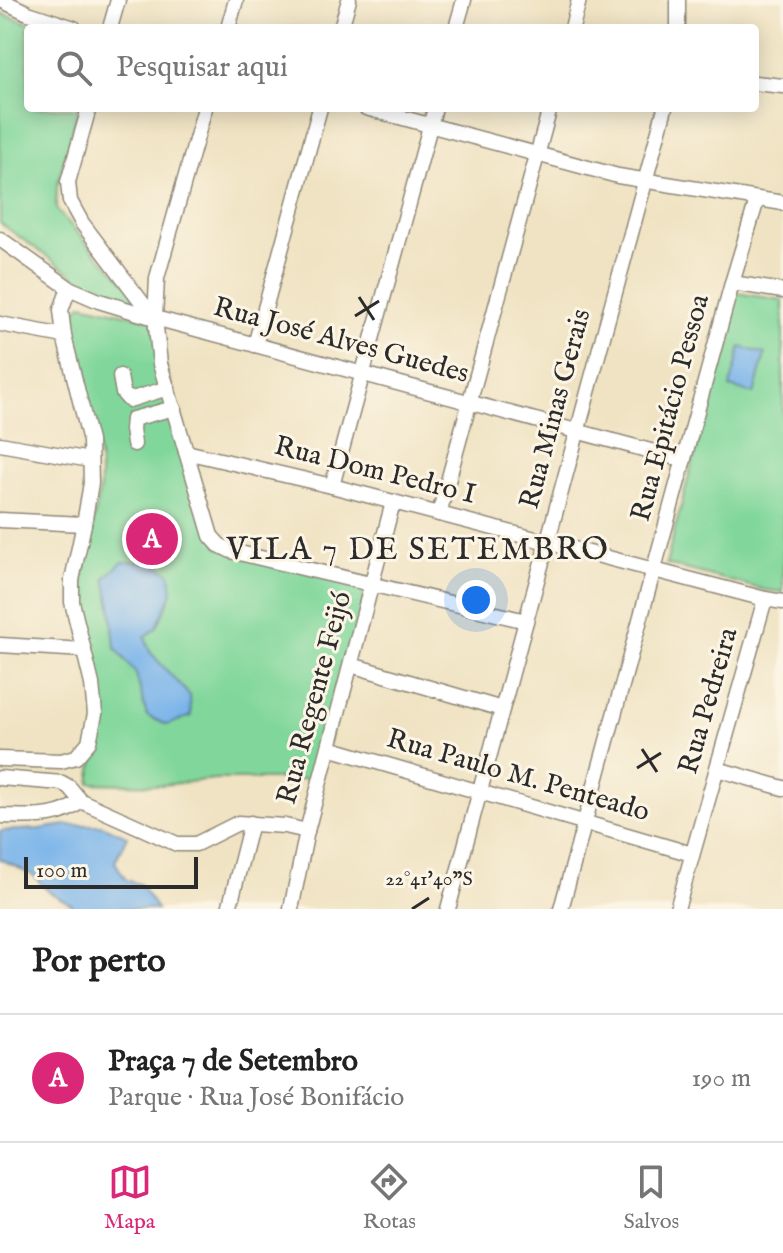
<!DOCTYPE html>
<html lang="pt">
<head>
<meta charset="utf-8">
<style>
  :root { --surface:#fff; --page:#f2f2f2; --text:#222; --muted:#767676; --line:#e0e0e0; --accent:#db2777 }
  body { margin:0; font-family:"IM FELL English",serif; background:var(--page); color:var(--text) }
  .scale { position:absolute; left:24px; bottom:20px; width:174px; box-sizing:border-box; padding-left:8px; border:4px solid #2b2b2b; border-top:0; font-size:22px; line-height:28px; white-space:nowrap; color:#2b2b2b; -webkit-text-stroke:6px #fcf5e5; paint-order:stroke }
  .you { position:absolute; left:476px; top:600px; width:28px; height:28px; margin:-20px; border:6px solid #fff; border-radius:50%; background:#1a73e8; box-shadow:0 0 0 12px #1a73e833 }
  .badge { display:grid; place-items:center; width:52px; height:52px; border-radius:50%; background:var(--accent); color:#fff; font-size:26px; font-weight:700 }
  .pin { position:absolute; translate:-50% -50%; border:4px solid #fff; box-shadow:0 2px 8px #0006 }
  .list { margin:0; padding:0; list-style:none }
  h2 { display:flex; justify-content:space-between; align-items:center; height:104px; margin:0; padding:0 32px; font-size:34px }
  h2 small { font-size:26px; font-weight:400; color:var(--muted) }
  .list li { display:grid; grid-template-columns:52px 1fr auto; gap:24px; align-items:center; box-sizing:border-box; height:128px; padding:0 32px; border-top:2px solid var(--line) }
  .list b { display:block; font-size:30px; white-space:nowrap }
  .list p { margin:0; font-size:26px; white-space:nowrap; color:var(--muted) }
  .list em { font-size:26px; font-style:normal; color:var(--muted) }
  .icon { flex:none; width:44px; height:44px; fill:none; stroke:currentColor; stroke-width:2; stroke-linecap:round; stroke-linejoin:round }
  .map { position:relative; flex:none; width:783px; height:909px; overflow:hidden }
  .search { position:absolute; background:var(--surface); box-shadow:0 4px 20px #0003; left:24px; right:24px; top:24px; height:88px; display:flex; align-items:center; gap:20px; box-sizing:border-box; padding:0 28px; border-radius:8px; color:var(--muted); font-size:30px }
  .sheet { height:232px; background:var(--surface) }
  nav { display:flex; justify-content:space-around; align-items:center; box-sizing:border-box; height:112px; border-top:2px solid var(--line); background:var(--surface); font-size:22px; color:var(--muted) }
  nav a { display:grid; justify-items:center; gap:4px }
  nav .on { color:var(--accent) }
  .map>svg:first-child { display:block }
</style>
</head>
<body>
<div class="map">
<svg width="783" height="909" viewBox="0 0 783 909">
  <rect width="100%" height="100%" fill="#fcf5e5"/>
  <filter id="ink" filterUnits="userSpaceOnUse"><feTurbulence type="fractalNoise" baseFrequency=".0125" numOctaves="2"/><feDisplacementMap in="SourceGraphic" scale="16" xChannelSelector="R" yChannelSelector="G"/><feConvolveMatrix kernelMatrix="1 2 1 2 8 2 1 2 1" color-interpolation-filters="sRGB"/></filter>
  <filter id="wash" filterUnits="userSpaceOnUse"><feTurbulence type="fractalNoise" baseFrequency=".006" numOctaves="4" result="noise"/><feDisplacementMap in="SourceGraphic" scale="32" xChannelSelector="R" yChannelSelector="G"/><feGaussianBlur stdDeviation="1.8" result="paint"/><feColorMatrix in="noise" values="0 0 0 0 0 0 0 0 0 0 0 0 0 0 0 0 0 1.4 0 .05"/><feComposite in="paint" operator="in"/></filter>
  <g filter="url(#wash)">
    <rect width="100%" height="100%" fill="#f0e3c3"/>
    <g fill="#81d79b" stroke="#568163" stroke-width="2">
      <polygon points="0,13 43,28 28,28 28,108 78,108 57,187 56,209 93,250 132,289 135,306 83,282 0,223"/>
      <polygon points="736,293 783,300 783,592 765,590 666,564"/>
      <polygon points="82,304 152,320 218,547 368,589 318,782 306,779 215,779 162,785 90,783 101,714 100,683 82,596 83,579 100,488 100,461 74,334 72,317"/>
    </g>
    <g fill="#79b4ea" stroke="#52708a" stroke-width="2">
      <polygon points="741,347 765,354 754,394 730,387"/>
      <polygon points="122,562 151,562 170,573 172,593 157,627 145,637 150,652 190,696 191,716 167,725 147,716 136,674 115,647 111,606 105,578"/>
      <polygon points="66,825 102,825 127,836 115,862 126,880 140,884 157,909 75,909 71,904 49,892 33,875 0,859 0,831 39,829"/>
    </g>
  </g>
  <g filter="url(#ink)">
    <g fill="none" stroke-linecap="round" stroke-linejoin="round">
      <defs>
        <g id="minor">
          <polyline points="1,0 28,13 74,28"/>
          <polyline points="678,0 678,28"/>
          <polyline points="110,28 118,0"/>
          <polyline points="228,28 236,0"/>
          <polyline points="341,28 349,0"/>
          <polyline points="456,28 464,0"/>
          <polyline points="572,28 579,0"/>
          <polyline points="755,83 783,86"/>
          <polyline points="89,108 68,182 70,201 82,223 153,317"/>
          <polyline points="205,108 157,278 155,318 160,364 211,536 219,545 231,551 526,621"/>
          <polyline points="366,108 618,176 783,203"/>
          <polyline points="0,239 69,288 99,301 155,318 684,460"/>
          <polyline points="732,283 783,291"/>
          <polyline points="0,324 64,336"/>
          <polyline points="255,345 320,108"/>
          <polyline points="120,376 123,393 129,400 168,388"/>
          <polyline points="0,444 90,460"/>
          <polyline points="134,444 132,429 133,419 174,408"/>
          <polyline points="186,452 332,486 765,599 783,602"/>
          <polyline points="332,486 435,108"/>
          <polyline points="439,514 550,108"/>
          <polyline points="0,520 84,524"/>
          <polyline points="0,645 84,650"/>
          <polyline points="351,665 502,709"/>
          <polyline points="329,748 692,854"/>
          <polyline points="0,759 61,761 76,757 89,742 95,714 92,684 72,602 72,580 84,524 91,483 90,441 64,336 61,310 69,288"/>
          <polyline points="717,769 783,788"/>
          <polyline points="0,778 62,783 69,787 81,801 177,844 196,844 238,823 285,826 307,831"/>
          <path d="M 0,816 C 28,816 58,821 81,801"/>
          <polyline points="229,909 251,823"/>
          <polyline points="291,909 307,831 393,502"/>
          <polyline points="448,909 665,108"/>
          <polyline points="561,909 732,283 757,200"/>
          <polyline points="677,909 765,599"/>
        </g>
      </defs>
      <use href="#minor" stroke="#8e8777" stroke-width="17"/>
      <use href="#minor" stroke="#fff" stroke-width="14"/>
    </g>
  </g>
  <path fill="none" stroke="#2b2b2b" stroke-width="3" d="M 359,297 L 374,320M 355,316 L 379,301M 642,749 L 657,772M 637,768 L 661,753M 412,909 L 429,898"/>
  <g text-anchor="middle" dominant-baseline="central" stroke-width="6" stroke-linejoin="round" paint-order="stroke">
    <g font-size="28" fill="#2b2b2b" stroke="#fcf5e5">
      <text transform="translate(341 341) rotate(15)">Rua José Alves Guedes</text>
      <text transform="translate(671 408) rotate(-75)">Rua Epitácio Pessoa</text>
      <text transform="translate(556 409) rotate(-75)">Rua Minas Gerais</text>
      <text transform="translate(375 471) rotate(14)">Rua Dom Pedro I</text>
      <text transform="translate(315 698) rotate(-75)">Rua Regente Feijó</text>
      <text transform="translate(709 701) rotate(-74)">Rua Pedreira</text>
      <text transform="translate(518 776) rotate(16)">Rua Paulo M. Penteado</text>
    </g>
    <g font-size="32" letter-spacing="2" fill="#2b2b2b" stroke="#fcf5e5">
      <text x="418" y="550">VILA 7 DE SETEMBRO</text>
    </g>
  </g>
  <g font-size="20" text-anchor="middle" fill="#2b2b2b" stroke="#fcf5e5" stroke-width="6" stroke-linejoin="round" paint-order="stroke">
    <text x="429" y="885">22°41'40"S</text>
  </g>
</svg>
<div class="scale">100 m</div>
<div class="you"></div>
<div class="pin badge" style="left:152px;top:539px">A</div>
<div class="search"><svg class="icon" aria-label="search" viewBox="0 0 24 24"><circle cx="10" cy="10" r="6"/><path d="M15 15l6 6"/></svg>Pesquisar aqui</div>
</div>
<section class="sheet">
<h2>Por perto<small></small></h2>
<ul class="list">
<li><span class="badge">A</span><div><b>Praça 7 de Setembro</b><p>Parque · Rua José Bonifácio</p></div><em>190 m</em></li>
</ul>
</section>
<nav>
<a class="on"><svg class="icon" aria-label="map" viewBox="0 0 24 24"><path d="M3 6l6-2 6 2 6-2v14l-6 2-6-2-6 2zM9 4v14M15 6v14"/></svg>Mapa</a>
<a><svg class="icon" aria-label="directions" viewBox="0 0 24 24"><path d="M12 3l9 9-9 9-9-9zM9 14v-3h6M13 9l2 2-2 2"/></svg>Rotas</a>
<a><svg class="icon" aria-label="saved" viewBox="0 0 24 24"><path d="M7 4h10v16l-5-4-5 4z"/></svg>Salvos</a>
</nav>
</body>
</html>
